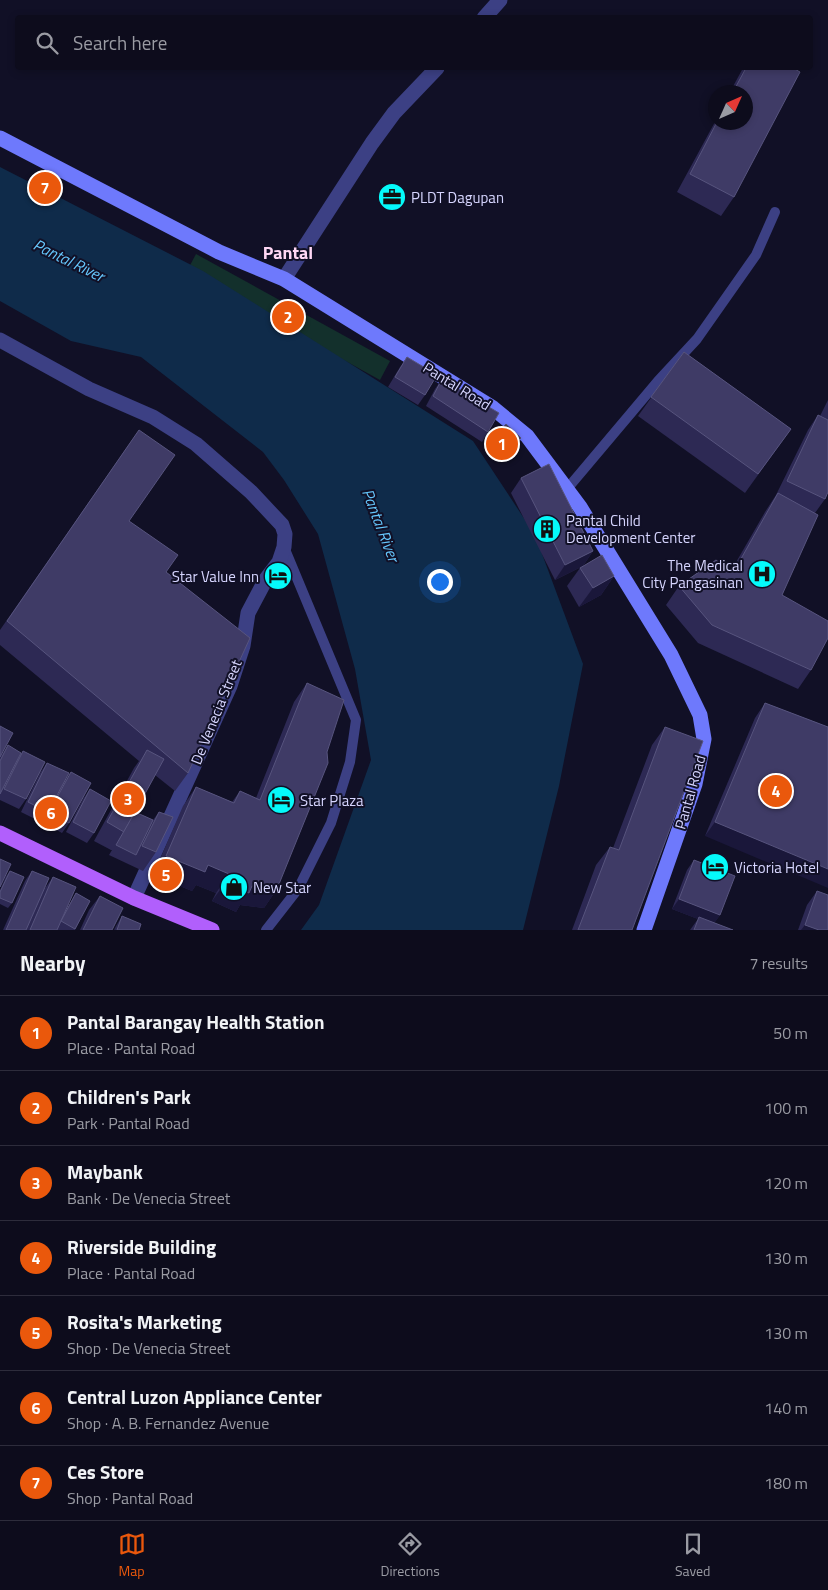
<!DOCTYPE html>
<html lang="en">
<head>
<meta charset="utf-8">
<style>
  :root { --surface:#0d0c1c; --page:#1b1a29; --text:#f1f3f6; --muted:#9a9ba3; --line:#2d2c3b; --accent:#ea580c }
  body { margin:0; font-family:"Titillium Web",sans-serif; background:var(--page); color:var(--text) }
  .compass { position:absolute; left:708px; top:85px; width:45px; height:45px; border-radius:50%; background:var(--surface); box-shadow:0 2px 8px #0003; rotate:45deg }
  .you { position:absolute; left:439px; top:581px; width:18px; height:18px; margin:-12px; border:4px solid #fff; border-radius:50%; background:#1a73e8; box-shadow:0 0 0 8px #1a73e833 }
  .badge { display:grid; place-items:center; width:32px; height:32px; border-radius:50%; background:var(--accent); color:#fff; font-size:16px; font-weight:700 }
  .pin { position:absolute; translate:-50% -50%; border:2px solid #fff; box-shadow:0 1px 5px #0006 }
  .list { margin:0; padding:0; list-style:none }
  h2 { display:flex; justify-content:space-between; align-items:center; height:65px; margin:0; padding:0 20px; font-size:21px }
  h2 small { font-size:16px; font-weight:400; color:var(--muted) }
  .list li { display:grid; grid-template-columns:32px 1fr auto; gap:15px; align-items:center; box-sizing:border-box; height:75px; padding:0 20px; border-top:1px solid var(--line) }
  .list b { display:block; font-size:19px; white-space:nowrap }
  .list p { margin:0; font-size:16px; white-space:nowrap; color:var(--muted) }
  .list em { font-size:16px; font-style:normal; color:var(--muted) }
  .icon { flex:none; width:28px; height:28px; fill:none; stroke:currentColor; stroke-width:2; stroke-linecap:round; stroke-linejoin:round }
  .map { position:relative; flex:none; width:828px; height:930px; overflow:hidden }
  .search { position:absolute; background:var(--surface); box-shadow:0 2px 8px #0003; left:15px; right:15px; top:15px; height:55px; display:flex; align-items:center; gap:12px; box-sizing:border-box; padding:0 18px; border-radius:5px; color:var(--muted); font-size:19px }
  .sheet { height:590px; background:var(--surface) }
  nav { display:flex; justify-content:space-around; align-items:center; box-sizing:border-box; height:70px; border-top:1px solid var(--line); background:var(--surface); font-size:14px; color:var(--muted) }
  nav a { display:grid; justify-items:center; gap:2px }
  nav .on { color:var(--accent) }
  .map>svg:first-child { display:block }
</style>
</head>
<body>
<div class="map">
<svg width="828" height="930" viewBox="0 0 828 930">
  <rect width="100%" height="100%" fill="#111026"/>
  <polygon fill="#13302c" points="196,254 390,361 380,380 186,273"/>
  <polygon fill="#0f2b4a" points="0,167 203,271 473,441 535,535 583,664 559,786 523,930 301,930 319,905 371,760 355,669 318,534 284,480 263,452 141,357 71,341 0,301"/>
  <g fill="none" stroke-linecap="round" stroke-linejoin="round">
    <g stroke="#3c4084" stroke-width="10">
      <polyline points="567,489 658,381 697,339 756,255 775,212"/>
      <polyline points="266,930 298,889 331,823 350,762 356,720 284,547"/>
    </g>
    <g stroke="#3c4084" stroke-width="15">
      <polyline points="484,18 500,0"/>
      <polyline points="284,279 372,143 394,113 437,68"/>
      <polyline points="0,340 89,389 153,417 196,444 251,492 282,525 285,534 284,547 279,562 266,579 248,613 243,646 230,686 134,898"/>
    </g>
    <polyline stroke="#6e79fc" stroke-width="15" points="0,138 219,252 284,279 493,408 527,436 580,507 671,655 700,715 704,739 695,784 644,930"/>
    <polyline stroke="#b15ffc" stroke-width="15" points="0,833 134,898 212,930"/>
  </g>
  <g fill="#2d2954">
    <polygon points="743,68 793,68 734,197 721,216 677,192 716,120 716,122 746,122 746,92 730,92"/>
    <polygon points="684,352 791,429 745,493 638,416"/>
    <polygon points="407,357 425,395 418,405 388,387 400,367"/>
    <polygon points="442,379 488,432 482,442 426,406 435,389"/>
    <polygon points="828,400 828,492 825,499 815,513 782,595 811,670 798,689 698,643 666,605 679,586 731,571 765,512 776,495 808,430 818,415 820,416"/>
    <polygon points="139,430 129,521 166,572 188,773 175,791 155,775 135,812 153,820 159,812 156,852 143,871 109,855 112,850 111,850 94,841 134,768 139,761 0,645 0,630"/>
    <polygon points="491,439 517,443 502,458 488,444"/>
    <polygon points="521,478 593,551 583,566 555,580 511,493"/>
    <polygon points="580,568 614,576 601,595 579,607 567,586"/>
    <polygon points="307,683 277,889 264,908 240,905 236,912 212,901 216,893 196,885 192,891 153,875 183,806 196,787 232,802 240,791 256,798 294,702"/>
    <polygon points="765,703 828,727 705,836 755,718"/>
    <polygon points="665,727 632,930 572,930 596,865 610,847 613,848 652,745"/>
    <polygon points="8,745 17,760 23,751 26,799 19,809 0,800 0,757"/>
    <polygon points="47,763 64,782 71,772 69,823 62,833 42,822 46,815 41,822 21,812 40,773"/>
    <polygon points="90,789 94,833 87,843 66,832 83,799"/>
    <polygon points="694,860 720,915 714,923 733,930 690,930 698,919 672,909 687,870"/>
    <polygon points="10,871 12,903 8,908 0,904 0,890 6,876"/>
    <polygon points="32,871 43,891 53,877 66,910 76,893 90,901 75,930 3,930 25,881"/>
    <polygon points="817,891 828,930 798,930 807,905"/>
    <polygon points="100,896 112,930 80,930 89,910"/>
    <polygon points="122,916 139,930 114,930 116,926"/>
  </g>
  <g fill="#1a173a">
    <polygon points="521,438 517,443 502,458 506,453"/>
    <polygon points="593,551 583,566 555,580 565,565"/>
    <polygon points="614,576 601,595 579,607 593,588"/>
    <polygon points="715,822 828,869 828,888 705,836"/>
    <polygon points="166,856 208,865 229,874 216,893 196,885 192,891 153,875"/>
    <polygon points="225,883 252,886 277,889 264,908 240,905 236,912 212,901"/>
    <polygon points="679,899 720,915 713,925 672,909"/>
    <polygon points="805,925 819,930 801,930"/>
  </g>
  <g fill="#3f3b66" stroke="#57547e">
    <polygon points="746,68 793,68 800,72 734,197 690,174 717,122 746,122 746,92 733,92"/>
    <polygon points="684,352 791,429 758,474 651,397"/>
    <polygon points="407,357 437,375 425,395 395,377"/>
    <polygon points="442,379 499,413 488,432 433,396"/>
    <polygon points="818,415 828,420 828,492 825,499 787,481"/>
    <polygon points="506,424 521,438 506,453 491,439"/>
    <polygon points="139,430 175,455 129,521 178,555 166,572 250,638 188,773 7,621"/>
    <polygon points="549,464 593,551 565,565 521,478"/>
    <polygon points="778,493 818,515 782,595 828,621 828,638 811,670 712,625 679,586 716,560 733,573"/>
    <polygon points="602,555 614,576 593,588 580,568"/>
    <polygon points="307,683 344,700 327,752 328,763 277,889 252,886 249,893 225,883 229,874 208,865 205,872 166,856 196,787 234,803 240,791 260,800"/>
    <polygon points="765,703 828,727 828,869 715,822"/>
    <polygon points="0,726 13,733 0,757"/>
    <polygon points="665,727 703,741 632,930 578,930 610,847 619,850"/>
    <polygon points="8,745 21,753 0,794 0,761"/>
    <polygon points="147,750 164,759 124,832 107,822"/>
    <polygon points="23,751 45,762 26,799 4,789"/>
    <polygon points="47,763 69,773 48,812 28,802"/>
    <polygon points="71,772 91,783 69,823 49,812"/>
    <polygon points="90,789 111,801 94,833 73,822"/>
    <polygon points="135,812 153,820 136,855 116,845"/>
    <polygon points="159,812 173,817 156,852 142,846"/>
    <polygon points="0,859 11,864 0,887"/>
    <polygon points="694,860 735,876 720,915 679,899"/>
    <polygon points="10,871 24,877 12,903 0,898 0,892"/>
    <polygon points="32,871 49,878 26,930 6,930"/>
    <polygon points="53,877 76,887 57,930 30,930"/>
    <polygon points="817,891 828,895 828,930 819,930 805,925"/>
    <polygon points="76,893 90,901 75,929 61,921"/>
    <polygon points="100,896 123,908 112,930 83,930"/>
    <polygon points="122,916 141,924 139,930 117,930"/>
    <polygon points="699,917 733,930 694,930"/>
  </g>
  <defs>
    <symbol id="office-disc" viewBox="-11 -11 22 22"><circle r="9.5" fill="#05fafa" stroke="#111026"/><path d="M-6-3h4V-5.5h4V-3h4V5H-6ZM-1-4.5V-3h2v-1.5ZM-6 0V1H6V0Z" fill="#111"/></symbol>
    <symbol id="building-disc" viewBox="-11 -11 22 22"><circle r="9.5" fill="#05fafa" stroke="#111026"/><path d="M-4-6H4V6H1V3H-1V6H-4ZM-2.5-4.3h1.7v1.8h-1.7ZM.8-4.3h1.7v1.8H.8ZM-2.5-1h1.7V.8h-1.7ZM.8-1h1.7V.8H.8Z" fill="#111"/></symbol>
    <symbol id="hospital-disc" viewBox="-11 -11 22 22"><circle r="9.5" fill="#05fafa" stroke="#111026"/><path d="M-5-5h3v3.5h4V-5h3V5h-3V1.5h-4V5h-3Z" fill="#111"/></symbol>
    <symbol id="hotel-disc" viewBox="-11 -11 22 22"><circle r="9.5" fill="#05fafa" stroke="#111026"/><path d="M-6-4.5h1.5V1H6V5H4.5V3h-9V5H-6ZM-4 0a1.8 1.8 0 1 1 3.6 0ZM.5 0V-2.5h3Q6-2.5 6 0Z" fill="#111"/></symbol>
    <symbol id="shop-disc" viewBox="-11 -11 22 22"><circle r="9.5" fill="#05fafa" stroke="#111026"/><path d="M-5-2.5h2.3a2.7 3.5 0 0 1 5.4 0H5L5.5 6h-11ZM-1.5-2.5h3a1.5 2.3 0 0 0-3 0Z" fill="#111"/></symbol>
  </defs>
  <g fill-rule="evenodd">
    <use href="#office-disc" x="376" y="181" width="32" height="32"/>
    <use href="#building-disc" x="531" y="513" width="32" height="32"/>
    <use href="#hospital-disc" x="746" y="558" width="32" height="32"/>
    <use href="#hotel-disc" x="262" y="560" width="32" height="32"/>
    <use href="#hotel-disc" x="265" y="784" width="32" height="32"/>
    <use href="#hotel-disc" x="699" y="851" width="32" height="32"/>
    <use href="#shop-disc" x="218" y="871" width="32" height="32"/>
  </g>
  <g text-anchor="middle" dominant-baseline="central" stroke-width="4" stroke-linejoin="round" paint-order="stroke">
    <g font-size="15" fill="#d6d5fe" stroke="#111026" text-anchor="start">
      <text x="411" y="197">PLDT Dagupan</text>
      <text x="566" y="520">Pantal Child<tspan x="566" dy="17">Development Center</tspan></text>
      <text x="743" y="565" text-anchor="end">The Medical<tspan x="743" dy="17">City Pangasinan</tspan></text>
      <text x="259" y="576" text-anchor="end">Star Value Inn</text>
      <text x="300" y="800">Star Plaza</text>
      <text x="734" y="867">Victoria Hotel</text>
      <text x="253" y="887">New Star</text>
    </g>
    <g font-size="15" fill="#d6d5fe" stroke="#111026">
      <text transform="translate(457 386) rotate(32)">Pantal Road</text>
      <text transform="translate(216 712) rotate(-68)">De Venecia Street</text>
      <text transform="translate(690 792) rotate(-74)">Pantal Road</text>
    </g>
    <g font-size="16" font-style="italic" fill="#65c6fc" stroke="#111026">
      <text transform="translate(69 260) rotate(26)">Pantal River</text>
      <text transform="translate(381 525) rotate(69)">Pantal River</text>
    </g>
    <g font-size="18" font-weight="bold" fill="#fed7f4" stroke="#111026">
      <text x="288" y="252">Pantal</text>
    </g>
  </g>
</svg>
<svg class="compass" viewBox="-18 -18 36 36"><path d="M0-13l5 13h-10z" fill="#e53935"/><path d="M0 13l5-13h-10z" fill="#9a9ba3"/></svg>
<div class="you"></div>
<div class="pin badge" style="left:502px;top:444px">1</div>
<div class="pin badge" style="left:288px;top:317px">2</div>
<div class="pin badge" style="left:128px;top:799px">3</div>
<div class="pin badge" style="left:776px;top:791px">4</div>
<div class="pin badge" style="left:166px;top:875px">5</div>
<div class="pin badge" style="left:51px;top:813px">6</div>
<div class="pin badge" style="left:45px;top:188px">7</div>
<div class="search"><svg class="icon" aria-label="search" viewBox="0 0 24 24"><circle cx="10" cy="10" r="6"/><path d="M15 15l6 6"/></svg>Search here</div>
</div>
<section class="sheet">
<h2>Nearby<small>7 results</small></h2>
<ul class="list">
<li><span class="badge">1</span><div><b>Pantal Barangay Health Station</b><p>Place · Pantal Road</p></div><em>50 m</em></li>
<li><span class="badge">2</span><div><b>Children's Park</b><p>Park · Pantal Road</p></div><em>100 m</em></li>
<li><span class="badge">3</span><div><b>Maybank</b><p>Bank · De Venecia Street</p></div><em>120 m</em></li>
<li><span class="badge">4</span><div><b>Riverside Building</b><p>Place · Pantal Road</p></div><em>130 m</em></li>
<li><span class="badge">5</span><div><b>Rosita's Marketing</b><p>Shop · De Venecia Street</p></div><em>130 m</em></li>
<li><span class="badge">6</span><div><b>Central Luzon Appliance Center</b><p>Shop · A. B. Fernandez Avenue</p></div><em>140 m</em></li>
<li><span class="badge">7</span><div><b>Ces Store</b><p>Shop · Pantal Road</p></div><em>180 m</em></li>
</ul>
</section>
<nav>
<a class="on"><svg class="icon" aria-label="map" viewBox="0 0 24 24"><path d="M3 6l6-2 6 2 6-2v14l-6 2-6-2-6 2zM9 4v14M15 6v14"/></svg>Map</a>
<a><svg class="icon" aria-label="directions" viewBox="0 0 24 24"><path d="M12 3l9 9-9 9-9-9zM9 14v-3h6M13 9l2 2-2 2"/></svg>Directions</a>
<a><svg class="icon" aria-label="saved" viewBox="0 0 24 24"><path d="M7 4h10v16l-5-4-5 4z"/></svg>Saved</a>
</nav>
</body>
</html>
